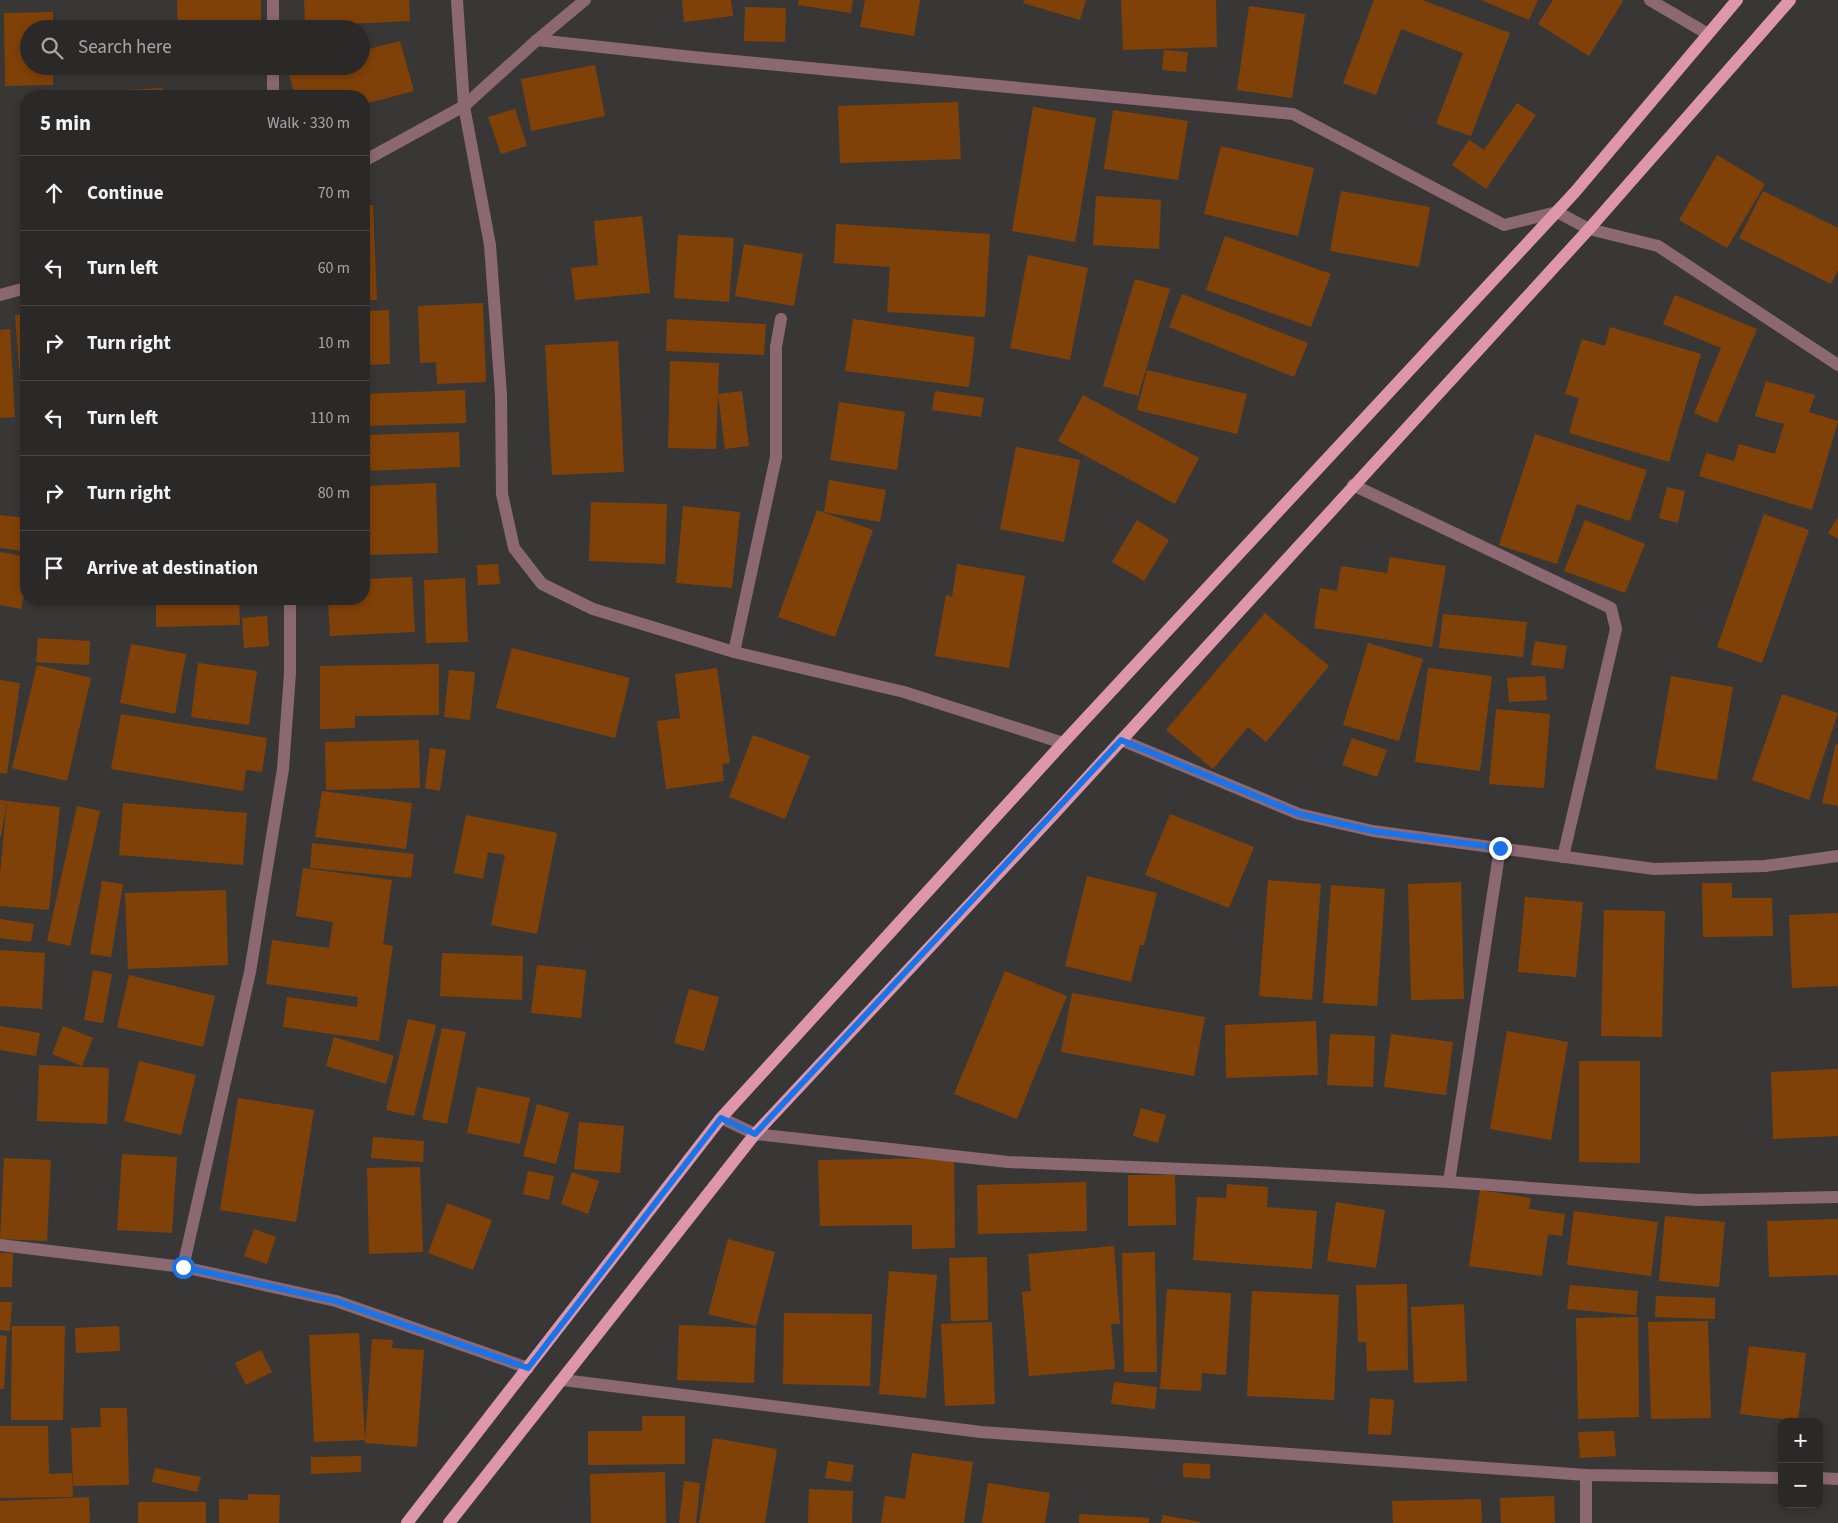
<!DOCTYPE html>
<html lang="en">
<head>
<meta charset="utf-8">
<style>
  :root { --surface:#2b2928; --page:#333130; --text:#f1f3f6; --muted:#a6a6a8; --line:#474545 }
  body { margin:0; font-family:"Source Sans 3",sans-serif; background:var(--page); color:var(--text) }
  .controls { position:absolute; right:15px; bottom:15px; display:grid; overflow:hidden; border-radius:10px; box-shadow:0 2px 8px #0003 }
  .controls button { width:45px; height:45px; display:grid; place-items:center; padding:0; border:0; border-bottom:1px solid var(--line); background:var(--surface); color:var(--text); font:25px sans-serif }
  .stop { position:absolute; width:15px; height:15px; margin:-11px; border:4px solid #1a73e8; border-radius:50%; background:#fff }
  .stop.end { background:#1a73e8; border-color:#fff; box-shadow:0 1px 5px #0008 }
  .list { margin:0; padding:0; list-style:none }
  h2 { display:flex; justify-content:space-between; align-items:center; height:65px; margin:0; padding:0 20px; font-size:21px }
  h2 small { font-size:16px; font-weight:400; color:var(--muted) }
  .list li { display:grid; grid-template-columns:32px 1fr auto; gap:15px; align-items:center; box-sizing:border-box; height:75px; padding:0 20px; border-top:1px solid var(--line) }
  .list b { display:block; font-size:19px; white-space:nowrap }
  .list em { font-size:16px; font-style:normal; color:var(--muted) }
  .icon { flex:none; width:28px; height:28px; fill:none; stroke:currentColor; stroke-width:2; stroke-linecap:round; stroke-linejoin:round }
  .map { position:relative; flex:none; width:1838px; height:1523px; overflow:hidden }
  .search { position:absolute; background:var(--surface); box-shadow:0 2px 8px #0003; left:20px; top:20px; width:350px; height:55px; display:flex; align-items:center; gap:12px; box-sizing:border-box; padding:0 18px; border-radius:28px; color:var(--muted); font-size:19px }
  .panel { position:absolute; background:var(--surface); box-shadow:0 2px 8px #0003; left:20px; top:90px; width:350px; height:515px; border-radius:20px }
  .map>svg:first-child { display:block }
</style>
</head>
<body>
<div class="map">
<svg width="1838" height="1523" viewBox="0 0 1838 1523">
  <rect width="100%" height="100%" fill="#393735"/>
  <g fill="#804109">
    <polygon points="177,0 261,0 261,29 178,29"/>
    <polygon points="304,0 409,0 410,21 305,26"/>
    <polygon points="682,0 731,0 733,16 684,22"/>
    <polygon points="799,0 853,0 851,13 798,5"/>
    <polygon points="865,0 920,0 914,36 860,27"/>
    <polygon points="1024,0 1086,0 1080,20 1023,3"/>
    <polygon points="1121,0 1216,0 1217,47 1123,50"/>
    <polygon points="1374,0 1422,0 1510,33 1471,136 1436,124 1463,53 1401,29 1376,95 1343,83"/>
    <polygon points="1481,0 1538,0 1529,20"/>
    <polygon points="1553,0 1622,0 1623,1 1589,56 1538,24"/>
    <polygon points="1249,6 1305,14 1292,98 1237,90"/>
    <polygon points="745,7 786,8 785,42 744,41"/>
    <polygon points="53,12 53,29 29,29 29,66 53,66 53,85 5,86 4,13"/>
    <polygon points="400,41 414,91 364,104 364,96 295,96 288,71 306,66 361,66 361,51"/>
    <polygon points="1164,50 1188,52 1186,72 1162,70"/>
    <polygon points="595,65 605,116 531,131 521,79"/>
    <polygon points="163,88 163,96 123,96 123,90"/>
    <polygon points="958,102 961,159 840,163 838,106"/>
    <polygon points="1517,103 1536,115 1486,189 1452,165 1469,140 1484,150"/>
    <polygon points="1033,107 1096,118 1075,242 1012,231"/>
    <polygon points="515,109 527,146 501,154 488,117"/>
    <polygon points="1113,110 1188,121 1178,180 1104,169"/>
    <polygon points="1221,146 1314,168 1298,236 1204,214"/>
    <polygon points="1717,155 1765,184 1727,248 1679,220"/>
    <polygon points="1341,191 1430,207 1419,267 1330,251"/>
    <polygon points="1763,191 1838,228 1838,270 1831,284 1739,238"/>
    <polygon points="1096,196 1161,200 1159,249 1093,245"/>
    <polygon points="364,205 373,205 377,300 364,300"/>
    <polygon points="642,216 650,293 575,300 571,268 598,265 594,221"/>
    <polygon points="836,224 990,234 985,317 887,312 890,267 834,263"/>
    <polygon points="678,235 734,238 729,302 674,298"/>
    <polygon points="1225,236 1331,274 1311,327 1206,290"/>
    <polygon points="744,244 803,254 794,306 735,296"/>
    <polygon points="1028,255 1088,268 1070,360 1010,348"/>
    <polygon points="1135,279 1170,289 1138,396 1103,386"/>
    <polygon points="1182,294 1308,343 1294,377 1169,327"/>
    <polygon points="1675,295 1757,329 1717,423 1694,413 1721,348 1663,324"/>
    <polygon points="483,303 486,382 437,384 436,362 420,363 418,306"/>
    <polygon points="389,310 390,364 364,365 364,311"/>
    <polygon points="26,314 26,393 21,393 15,315"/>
    <polygon points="667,319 766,324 764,355 666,351"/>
    <polygon points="853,319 975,337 969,387 845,371"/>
    <polygon points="1610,327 1701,354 1669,462 1569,433 1579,398 1565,394 1582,339 1605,346"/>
    <polygon points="10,329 15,417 0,418 0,330"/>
    <polygon points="618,341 624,472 552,475 545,345"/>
    <polygon points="670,361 719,363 716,449 668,448"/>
    <polygon points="1147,370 1247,394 1237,434 1137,410"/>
    <polygon points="1766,381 1815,395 1809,412 1838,421 1812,510 1699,476 1706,453 1734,461 1739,444 1775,454 1784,424 1755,416"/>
    <polygon points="465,390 466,423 364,426 364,394"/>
    <polygon points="742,391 749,446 725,449 718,394"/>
    <polygon points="935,391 984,398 981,417 932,410"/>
    <polygon points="1083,395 1199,458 1175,504 1058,441"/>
    <polygon points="839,402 905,412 897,470 830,460"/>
    <polygon points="459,432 460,467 364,471 364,435"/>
    <polygon points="1535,434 1647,470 1630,521 1577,504 1557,564 1499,545"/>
    <polygon points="1016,447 1080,460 1064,542 1000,529"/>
    <polygon points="829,480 886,490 880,522 824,512"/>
    <polygon points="436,483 438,553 364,555 364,486"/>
    <polygon points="1667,487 1685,491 1678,523 1659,518"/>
    <polygon points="591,502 667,504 665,564 589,561"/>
    <polygon points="683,506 740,512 732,588 676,583"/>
    <polygon points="817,510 873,530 835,637 778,617"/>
    <polygon points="1764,514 1809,530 1762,663 1717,647"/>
    <polygon points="0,515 26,518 23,551 0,548"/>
    <polygon points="1838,517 1838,539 1828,533"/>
    <polygon points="1137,520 1169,540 1144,581 1112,562"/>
    <polygon points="1585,520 1645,544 1625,593 1564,571"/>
    <polygon points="0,552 26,557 26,586 21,609 0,605"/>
    <polygon points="1390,557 1446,566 1432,647 1314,628 1320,588 1337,591 1341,566 1387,573"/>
    <polygon points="498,564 500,584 478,585 477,565"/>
    <polygon points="957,564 1025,576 1009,668 935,656 946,595 952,597"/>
    <polygon points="412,577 415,632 330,636 328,599 364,599 364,579"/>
    <polygon points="465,578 468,642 426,643 424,580"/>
    <polygon points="156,599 239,599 240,625 156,627"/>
    <polygon points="1265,613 1329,666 1266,742 1248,727 1213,769 1166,730"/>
    <polygon points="1443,614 1527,622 1523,657 1439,648"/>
    <polygon points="267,616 269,646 244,648 242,618"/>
    <polygon points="38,638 90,641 89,665 36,662"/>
    <polygon points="1535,641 1567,646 1563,669 1531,665"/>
    <polygon points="1368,643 1423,659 1399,741 1343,725"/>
    <polygon points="131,644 186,654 175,714 120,703"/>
    <polygon points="512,648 630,678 615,738 496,708"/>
    <polygon points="198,663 257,671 249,725 191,717"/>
    <polygon points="439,664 439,715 355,716 355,728 320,729 320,666"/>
    <polygon points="37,665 91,678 67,781 12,768"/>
    <polygon points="717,668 730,763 722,764 724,781 666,789 657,721 680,718 675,674"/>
    <polygon points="1428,668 1492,676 1480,771 1415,762"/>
    <polygon points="449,670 475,672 470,720 444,717"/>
    <polygon points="1545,676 1547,700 1509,702 1507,678"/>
    <polygon points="1671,676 1733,687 1717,780 1655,769"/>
    <polygon points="0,680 20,683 7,774 0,773"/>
    <polygon points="1782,694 1838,713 1809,800 1752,780"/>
    <polygon points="1496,709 1550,714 1544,788 1489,784"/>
    <polygon points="121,714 267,738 262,772 246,770 243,791 111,769"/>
    <polygon points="753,735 810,756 785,819 729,797"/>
    <polygon points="1352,738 1387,750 1377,777 1342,765"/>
    <polygon points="419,740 420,788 326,790 325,742"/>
    <polygon points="1836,744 1838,745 1838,806 1822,803"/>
    <polygon points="430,748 446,750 440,791 425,788"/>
    <polygon points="322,791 412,803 406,849 315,837"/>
    <polygon points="0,800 7,801 1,837 0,837"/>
    <polygon points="7,801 60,807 49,910 0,906 0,873"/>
    <polygon points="123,803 247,813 243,865 119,855"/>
    <polygon points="77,806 100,811 70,946 47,941"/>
    <polygon points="1170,814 1254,847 1229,908 1145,875"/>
    <polygon points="466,815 557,833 537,934 491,925 505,855 488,852 483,879 454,873"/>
    <polygon points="312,843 414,854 411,878 310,868"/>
    <polygon points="303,868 392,880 383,944 393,946 379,1041 283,1027 287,997 357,1007 358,997 266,984 272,940 329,948 333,922 296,916"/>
    <polygon points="1087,876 1157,893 1144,945 1140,945 1131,982 1065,966"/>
    <polygon points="1268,880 1321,884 1312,1000 1259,996"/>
    <polygon points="102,881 123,884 111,957 90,954"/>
    <polygon points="1461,882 1464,999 1411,1000 1408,884"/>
    <polygon points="1702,883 1732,883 1732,898 1772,898 1773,936 1703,937"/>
    <polygon points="1331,885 1385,889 1377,1006 1323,1003"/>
    <polygon points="226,890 228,965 128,969 125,893"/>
    <polygon points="1525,897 1583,902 1576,977 1518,972"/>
    <polygon points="1604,910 1665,911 1662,1037 1601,1036"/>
    <polygon points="1838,913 1838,986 1792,988 1789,915"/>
    <polygon points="0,919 34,924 31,942 0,938"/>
    <polygon points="0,950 45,953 42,1009 0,1006"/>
    <polygon points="442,953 523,956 522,1000 440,996"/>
    <polygon points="537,965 586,970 581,1018 531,1013"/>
    <polygon points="93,970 112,974 103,1023 84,1020"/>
    <polygon points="1005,971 1067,996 1017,1119 954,1094"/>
    <polygon points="129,975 215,996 203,1047 117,1027"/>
    <polygon points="689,989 719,997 704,1051 674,1043"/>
    <polygon points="1072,993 1205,1017 1194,1076 1061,1052"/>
    <polygon points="408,1019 436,1025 414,1116 386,1110"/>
    <polygon points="1316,1021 1318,1075 1226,1078 1225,1025"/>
    <polygon points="0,1026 40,1033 36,1056 0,1050"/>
    <polygon points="63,1026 93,1038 82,1066 52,1054"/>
    <polygon points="442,1028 466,1032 447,1124 422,1119"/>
    <polygon points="1507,1031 1568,1042 1551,1140 1490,1129"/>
    <polygon points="1330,1034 1375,1036 1373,1087 1327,1085"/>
    <polygon points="1391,1034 1453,1042 1446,1095 1384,1087"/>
    <polygon points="334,1037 394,1056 386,1084 326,1066"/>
    <polygon points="139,1061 196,1075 181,1135 124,1121"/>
    <polygon points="1579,1061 1640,1061 1640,1163 1579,1162"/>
    <polygon points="39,1065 109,1068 107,1124 37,1121"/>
    <polygon points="1838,1069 1838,1136 1773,1139 1771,1072"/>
    <polygon points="477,1087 530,1098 520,1144 467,1133"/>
    <polygon points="238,1098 314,1110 296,1222 220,1210"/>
    <polygon points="537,1104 569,1113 556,1164 523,1156"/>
    <polygon points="1141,1108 1166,1115 1158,1143 1133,1136"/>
    <polygon points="579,1122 624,1126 620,1173 574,1169"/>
    <polygon points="373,1137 424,1141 423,1162 371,1158"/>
    <polygon points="122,1154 177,1157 172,1233 117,1230"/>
    <polygon points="4,1158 51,1160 47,1241 0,1239"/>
    <polygon points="954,1158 955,1248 912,1249 912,1225 820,1226 818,1160"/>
    <polygon points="420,1167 423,1252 369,1254 367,1168"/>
    <polygon points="528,1171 554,1176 549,1200 523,1194"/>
    <polygon points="572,1172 599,1181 588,1214 561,1204"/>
    <polygon points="1128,1175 1175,1175 1176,1225 1128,1226"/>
    <polygon points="1086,1182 1087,1231 978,1234 977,1185"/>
    <polygon points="1227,1184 1268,1187 1267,1207 1317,1211 1312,1269 1193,1260 1197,1197 1226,1198"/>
    <polygon points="1480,1190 1531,1198 1529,1209 1565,1214 1562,1236 1548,1234 1542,1276 1469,1266"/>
    <polygon points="1336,1202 1385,1210 1376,1268 1327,1261"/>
    <polygon points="447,1203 492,1220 473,1270 428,1253"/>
    <polygon points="1574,1211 1658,1222 1651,1276 1567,1265"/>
    <polygon points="1665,1216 1725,1222 1719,1287 1659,1281"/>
    <polygon points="1838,1219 1838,1275 1769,1277 1767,1221"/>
    <polygon points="254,1229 276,1237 267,1264 244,1256"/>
    <polygon points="728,1239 775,1252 756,1326 708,1314"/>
    <polygon points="1114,1246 1120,1324 1111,1324 1115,1369 1029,1376 1022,1292 1031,1291 1028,1254"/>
    <polygon points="1155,1252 1157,1372 1124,1372 1122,1253"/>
    <polygon points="0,1253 13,1253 12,1287 0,1287"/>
    <polygon points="987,1257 988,1320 951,1321 949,1258"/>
    <polygon points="889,1271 937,1275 926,1398 879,1394"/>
    <polygon points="1407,1284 1408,1370 1367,1371 1366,1342 1358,1342 1356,1285"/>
    <polygon points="1570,1285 1638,1291 1636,1315 1567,1309"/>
    <polygon points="1167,1289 1231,1293 1226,1375 1202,1373 1201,1391 1160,1389"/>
    <polygon points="1252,1291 1339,1295 1334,1400 1247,1396"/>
    <polygon points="1656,1296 1715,1298 1715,1319 1655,1317"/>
    <polygon points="0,1302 12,1302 10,1331 0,1330"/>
    <polygon points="1464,1304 1467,1381 1414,1383 1411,1307"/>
    <polygon points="784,1313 872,1314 870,1386 783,1384"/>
    <polygon points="1638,1317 1639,1417 1578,1419 1576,1318"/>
    <polygon points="1708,1321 1711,1418 1651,1419 1648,1322"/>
    <polygon points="992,1322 995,1404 945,1406 941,1324"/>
    <polygon points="679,1325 756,1328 754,1383 677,1380"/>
    <polygon points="12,1326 65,1326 63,1420 11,1420"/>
    <polygon points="119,1326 120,1351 76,1353 75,1328"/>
    <polygon points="359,1333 365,1440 314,1442 309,1335"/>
    <polygon points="0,1335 7,1336 4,1389 0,1389"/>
    <polygon points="372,1339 393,1340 392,1348 424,1350 417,1447 365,1443"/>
    <polygon points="1749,1346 1806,1353 1798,1421 1740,1414"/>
    <polygon points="261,1350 272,1372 246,1385 235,1363"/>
    <polygon points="1114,1382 1157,1387 1155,1409 1111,1404"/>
    <polygon points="1370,1398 1394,1400 1391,1435 1368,1434"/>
    <polygon points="100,1408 127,1408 129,1485 73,1486 71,1428 101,1427"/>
    <polygon points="642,1416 685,1416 685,1464 588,1465 588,1431 642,1431"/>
    <polygon points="0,1426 48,1426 49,1474 72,1473 73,1497 0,1498"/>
    <polygon points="1614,1431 1616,1456 1580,1458 1578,1432"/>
    <polygon points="713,1438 777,1449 765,1523 699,1523"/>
    <polygon points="912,1453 973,1462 964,1523 881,1523 885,1496 905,1499"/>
    <polygon points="361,1456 361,1472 311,1474 311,1457"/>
    <polygon points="828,1461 854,1465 851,1482 825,1478"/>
    <polygon points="1183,1463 1210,1464 1210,1479 1183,1477"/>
    <polygon points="155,1468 201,1477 197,1492 152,1482"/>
    <polygon points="665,1472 666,1523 591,1523 590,1474"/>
    <polygon points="684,1481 700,1483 696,1523 679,1523"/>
    <polygon points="988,1483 1050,1493 1045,1523 982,1523"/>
    <polygon points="809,1489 853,1491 852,1523 808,1523"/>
    <polygon points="248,1494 280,1495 279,1523 219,1523 219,1499 248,1500"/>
    <polygon points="1554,1496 1555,1523 1501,1523 1500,1498"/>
    <polygon points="89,1497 90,1523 0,1523 0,1501"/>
    <polygon points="1481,1499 1482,1523 1393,1523 1392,1501"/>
    <rect x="138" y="1502" width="68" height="21"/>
    <polygon points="1079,1514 1149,1518 1149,1523 1079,1523"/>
    <polygon points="1163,1515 1200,1522 1200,1523 1161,1523"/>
  </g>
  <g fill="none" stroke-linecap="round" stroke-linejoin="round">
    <g stroke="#8b6872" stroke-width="12">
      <polyline points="457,0 464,106 490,245 501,395 502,494 514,548 542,584 593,609 734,652 904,692 1063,743"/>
      <polyline points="1650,0 1708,34"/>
      <polyline points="273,29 273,0"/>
      <polyline points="537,40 693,57 1293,114 1504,225 1557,212 1589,229 1658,246 1838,365"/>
      <polyline points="273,96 273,66"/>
      <polyline points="364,161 464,106 537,40 585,0"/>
      <polyline points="0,295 26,288"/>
      <polyline points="1353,485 1611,608 1616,629 1563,857"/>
      <polyline points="734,652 776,457 776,347 781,319"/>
      <polyline points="1121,740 1299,814 1373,831 1654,869 1765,866 1838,856"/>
      <polyline points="721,1118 755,1134 1008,1162 1257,1172 1449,1182 1697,1200 1838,1197"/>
      <polyline points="1449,1182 1500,848"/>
      <polyline points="0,1245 183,1267 336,1301 528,1368"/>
      <polyline points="183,1267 250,972 283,769 290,673 290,599"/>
      <polyline points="563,1380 981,1432 1586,1475 1782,1478"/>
      <polyline points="1819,1478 1838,1479"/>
      <polyline points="1586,1523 1586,1475"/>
    </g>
    <g stroke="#de96ab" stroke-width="12">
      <polyline points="407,1523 721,1118 1063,743 1575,192 1737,0"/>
      <polyline points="449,1523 755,1134 1053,815 1589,229 1790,0"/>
    </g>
  </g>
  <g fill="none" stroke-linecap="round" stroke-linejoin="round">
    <polyline stroke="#1a73e8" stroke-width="6" points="183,1267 336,1301 528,1368 721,1118 755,1134 1121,740 1299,814 1373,831 1500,848"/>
  </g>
</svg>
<div class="controls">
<button>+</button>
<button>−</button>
</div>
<div class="stop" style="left:183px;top:1267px"></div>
<div class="stop end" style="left:1500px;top:848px"></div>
<div class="search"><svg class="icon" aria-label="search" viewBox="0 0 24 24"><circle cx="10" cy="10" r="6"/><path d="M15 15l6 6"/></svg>Search here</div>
<section class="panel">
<h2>5 min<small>Walk · 330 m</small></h2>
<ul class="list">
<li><svg class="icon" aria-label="ahead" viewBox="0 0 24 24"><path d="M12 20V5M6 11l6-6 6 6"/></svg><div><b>Continue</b></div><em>70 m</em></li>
<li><svg class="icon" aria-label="left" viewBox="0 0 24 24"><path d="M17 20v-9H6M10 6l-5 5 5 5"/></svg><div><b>Turn left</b></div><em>60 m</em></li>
<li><svg class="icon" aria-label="right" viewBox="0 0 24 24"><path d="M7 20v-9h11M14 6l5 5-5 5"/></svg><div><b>Turn right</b></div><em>10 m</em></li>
<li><svg class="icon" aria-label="left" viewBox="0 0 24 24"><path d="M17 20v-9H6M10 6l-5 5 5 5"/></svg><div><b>Turn left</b></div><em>110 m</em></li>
<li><svg class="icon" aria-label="right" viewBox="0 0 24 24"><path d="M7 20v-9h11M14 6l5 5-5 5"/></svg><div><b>Turn right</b></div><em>80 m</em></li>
<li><svg class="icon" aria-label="arrive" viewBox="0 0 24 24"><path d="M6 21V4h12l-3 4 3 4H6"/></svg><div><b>Arrive at destination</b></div></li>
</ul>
</section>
</div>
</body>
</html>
